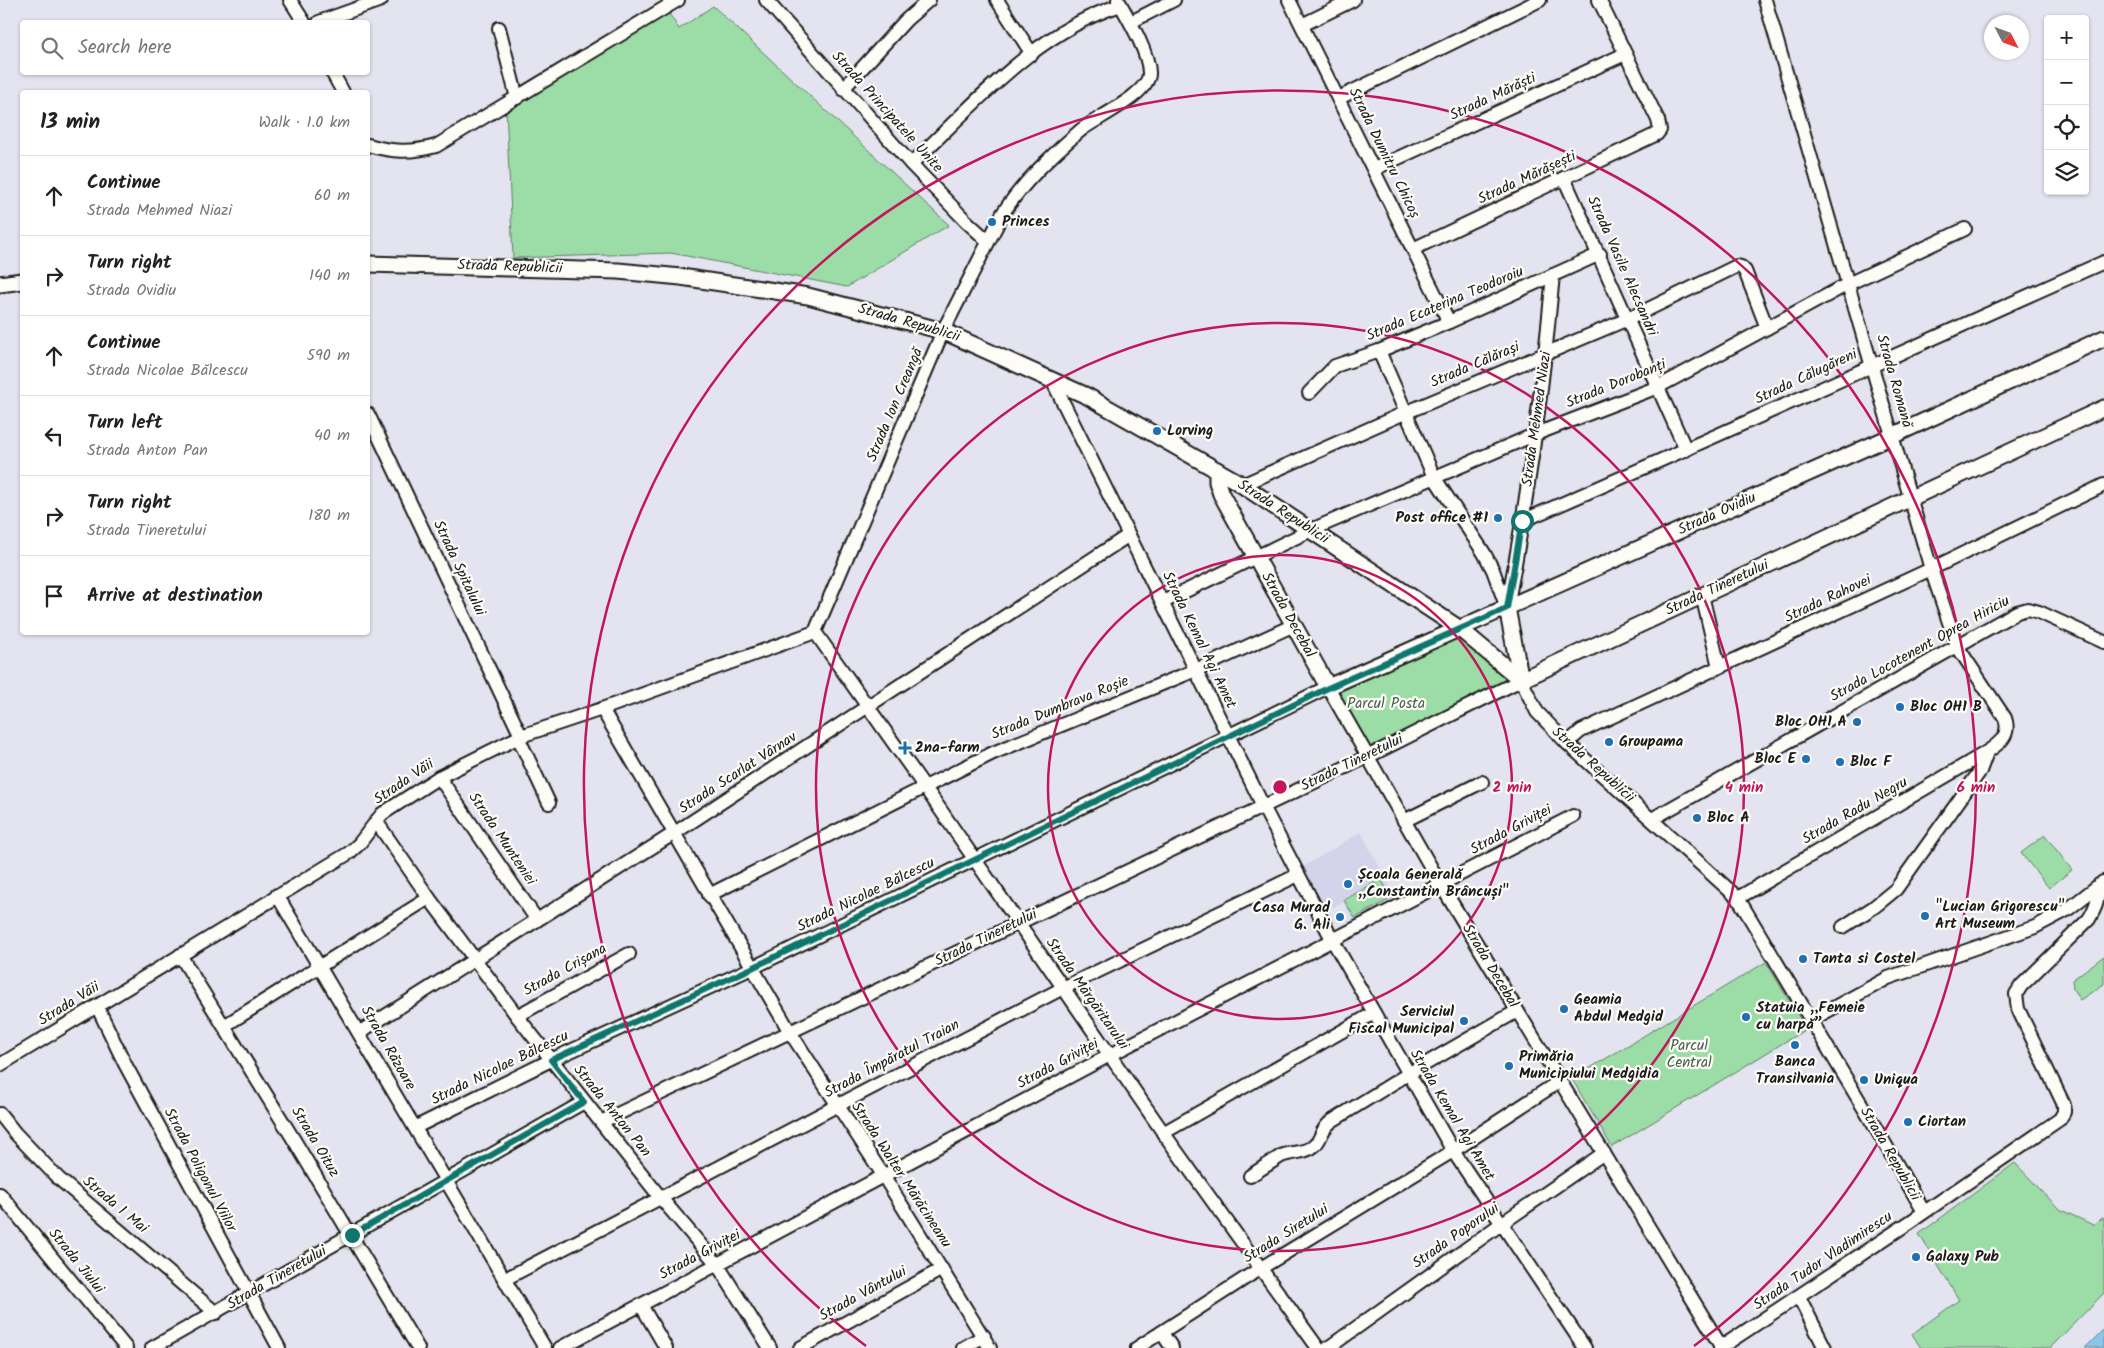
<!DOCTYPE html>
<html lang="en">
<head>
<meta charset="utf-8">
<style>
  :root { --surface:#fff; --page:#f6f6f6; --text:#222; --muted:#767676; --line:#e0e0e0 }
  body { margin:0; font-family:Kalam,sans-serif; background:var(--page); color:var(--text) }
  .controls { position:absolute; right:15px; top:15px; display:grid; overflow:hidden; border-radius:5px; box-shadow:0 1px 4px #0004 }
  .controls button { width:45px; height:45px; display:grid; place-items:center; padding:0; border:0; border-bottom:1px solid var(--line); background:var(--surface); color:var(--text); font:25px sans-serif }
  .compass { position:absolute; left:1984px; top:15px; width:45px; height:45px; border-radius:50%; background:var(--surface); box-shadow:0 1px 4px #0004; rotate:131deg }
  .stop { position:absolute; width:15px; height:15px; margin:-11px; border:4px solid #0f766e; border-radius:50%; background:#fff }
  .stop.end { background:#0f766e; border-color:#fff; box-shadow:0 1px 5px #0008 }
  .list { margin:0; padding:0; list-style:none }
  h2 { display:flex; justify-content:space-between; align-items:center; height:65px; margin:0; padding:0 20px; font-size:21px }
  h2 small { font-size:16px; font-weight:400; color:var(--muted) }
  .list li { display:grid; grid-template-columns:32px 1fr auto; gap:15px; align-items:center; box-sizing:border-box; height:80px; padding:0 20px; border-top:1px solid var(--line) }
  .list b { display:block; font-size:19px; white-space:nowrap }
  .list p { margin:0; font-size:16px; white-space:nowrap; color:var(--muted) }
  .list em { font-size:16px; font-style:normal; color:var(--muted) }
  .icon { flex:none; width:28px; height:28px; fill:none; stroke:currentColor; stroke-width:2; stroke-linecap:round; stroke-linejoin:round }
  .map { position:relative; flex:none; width:2104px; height:1348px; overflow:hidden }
  .search { position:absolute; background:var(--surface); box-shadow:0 1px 4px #0004; left:20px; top:20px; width:350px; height:55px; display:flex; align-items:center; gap:12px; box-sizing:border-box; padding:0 18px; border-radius:5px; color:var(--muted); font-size:19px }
  .panel { position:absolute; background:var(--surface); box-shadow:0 1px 4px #0004; left:20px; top:90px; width:350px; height:545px; border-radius:5px }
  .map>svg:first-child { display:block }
</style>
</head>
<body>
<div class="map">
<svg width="2104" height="1348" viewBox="0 0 2104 1348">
  <rect width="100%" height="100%" fill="#e4e4f0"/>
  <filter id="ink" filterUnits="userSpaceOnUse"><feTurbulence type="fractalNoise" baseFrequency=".02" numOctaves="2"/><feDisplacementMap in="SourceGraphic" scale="10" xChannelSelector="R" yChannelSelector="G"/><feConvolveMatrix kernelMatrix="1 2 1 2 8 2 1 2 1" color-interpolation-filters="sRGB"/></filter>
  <g filter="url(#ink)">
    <polygon fill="#d3d4eb" points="1361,832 1397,899 1354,922 1343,902 1322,913 1299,869"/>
    <g fill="#9cdda7" stroke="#5c7c62">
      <polygon points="713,6 949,225 847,287 671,253 513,258 506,108 668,12 679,29"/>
      <polygon points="1460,629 1521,680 1367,757 1328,687"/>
      <polygon points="2045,835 2072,870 2049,888 2021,853"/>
      <polygon points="1381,879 1392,898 1355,918 1344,900"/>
      <polygon points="2104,956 2104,984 2080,1000 2073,989 2072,980"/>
      <polygon points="1766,962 1806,1029 1612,1147 1572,1079"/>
      <polygon points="2015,1163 2059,1209 2093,1225 2104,1217 2104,1293 2050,1348 1921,1348 1912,1334 1959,1300 1919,1234"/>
    </g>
    <polygon fill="#8bc5ea" stroke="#5f8198" points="2104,1329 2104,1348 2085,1348"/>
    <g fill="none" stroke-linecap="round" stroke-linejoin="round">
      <defs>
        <g id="minor">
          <polyline points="290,0 304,22"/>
          <polyline points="766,0 911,164 966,221 988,241"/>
          <polyline points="997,0 1032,54"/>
          <polyline points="1289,0 1449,322"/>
          <polyline points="319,22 381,0"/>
          <polyline points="1131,22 1174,0"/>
          <polyline points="1302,25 1353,0"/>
          <polyline points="499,28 517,98"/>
          <polyline points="332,72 343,92"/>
          <polyline points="843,89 906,20 929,0"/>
          <polyline points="1339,98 1540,0"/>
          <path d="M 368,145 C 392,152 411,153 436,146 L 678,0"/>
          <path d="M 911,164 C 974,105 1036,31 1121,5"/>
          <polyline points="1374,169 1625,54"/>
          <polyline points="1564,178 1686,450"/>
          <polyline points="1413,249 1657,134 1660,130 1658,120 1599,0"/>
          <polyline points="1379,351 1434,477 1484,553 1493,570 1507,608"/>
          <polyline points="1052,380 1267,814 1333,941 1453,1151 1585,1348"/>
          <polyline points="1309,393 1335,366 1379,351 1449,322 1600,254"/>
          <polyline points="368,414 521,736"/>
          <polyline points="1242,485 1407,412 1628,319 1737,266 1741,267 1745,271 1767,328"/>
          <path d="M 1522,521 C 1717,437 1910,348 2104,262"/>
          <polyline points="1702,595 1719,667"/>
          <polyline points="1163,602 1311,530 1536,434 1658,387 1848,284 1965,229"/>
          <path d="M 1507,608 C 1528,497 1543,387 1553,275"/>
          <polyline points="815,632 924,786 1167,1138 1318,1348"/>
          <path d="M 815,632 L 943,331 L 1003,213 C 1024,181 1052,155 1081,130 C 1096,118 1150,94 1149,73 C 1149,53 1128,18 1118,0"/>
          <polyline points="602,709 790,1032 883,1175 990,1348"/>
          <polyline points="518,737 549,803"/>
          <polyline points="1567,743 1581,731 1931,569 2104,485"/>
          <polyline points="439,777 537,920"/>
          <polyline points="1652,819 2017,612 2028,609 2039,612 2104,642"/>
          <polyline points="376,821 429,898 517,1016 660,1197 717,1264 770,1348"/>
          <polyline points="1404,821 1482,782"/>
          <polyline points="277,895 545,1348"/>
          <polyline points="709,895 993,753 1196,670 1294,625"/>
          <path d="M 1738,898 L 1987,752 C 2000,743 2011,735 2005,718 L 1957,646 L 1931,569 L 1765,0"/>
          <polyline points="1843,927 1874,907 1896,889 1980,771 1987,752"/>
          <polyline points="180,955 294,1140 418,1348"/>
          <polyline points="97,1006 125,1064 279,1348"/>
          <polyline points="517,1016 629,954"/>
          <polyline points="1811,1020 1888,978 2035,927 2067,910 2103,882"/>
          <polyline points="224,1026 429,898"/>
          <polyline points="360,1032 673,834 1129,535"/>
          <polyline points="0,1065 349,853 359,844 382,814 439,777 521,736 602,709 815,632"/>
          <polyline points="0,1114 15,1133 58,1178 216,1313"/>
          <polyline points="601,1122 1367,757 1521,680 1537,712 1567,743 1738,898 1881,1137 1924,1212"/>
          <polyline points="416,1127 551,1060 752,968 1328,687 1441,885 1722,1348"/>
          <polyline points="1163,1133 1374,1013"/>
          <path d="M 1250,1176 L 1281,1156 C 1293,1151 1306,1154 1316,1144 C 1323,1136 1320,1130 1332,1121 L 1408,1074 L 1517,1011"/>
          <polyline points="0,1194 126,1348"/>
          <polyline points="505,1279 1063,988 1298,875"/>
          <polyline points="1799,1297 1825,1348"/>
          <polyline points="641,1305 666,1348"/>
          <polyline points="1162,1333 1172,1348"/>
          <polyline points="152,1348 584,1102"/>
          <polyline points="560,1348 1110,1055 1573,816"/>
          <polyline points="800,1348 942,1269"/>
          <polyline points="963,1348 984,1336"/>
          <polyline points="1137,1348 1261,1268 1453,1151 1560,1081"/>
          <polyline points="1328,1348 1501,1224 1604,1153"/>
          <path d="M 1720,1348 L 1910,1222 L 2060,1119 L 2064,1112 L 2064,1105 L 2018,1009 L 2016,994 L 2021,986 L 2089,919 C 2096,907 2099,899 2098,886"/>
        </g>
        <g id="major">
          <polyline points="368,264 618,271 681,277 808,296 943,331 1087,396 1236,481 1460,629 1521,680"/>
          <polyline points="0,284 22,281"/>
          <polyline points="1217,470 1217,482 1221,494 1328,687 1892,436 2104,338"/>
          <polyline points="1507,608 1521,680"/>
          <polyline points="1521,680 2104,408"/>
        </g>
      </defs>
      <use href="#minor" stroke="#1c1c1c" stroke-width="16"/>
      <use href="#major" stroke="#1c1c1c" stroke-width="19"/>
      <use href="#minor" stroke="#fdfcf7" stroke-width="12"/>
      <use href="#major" stroke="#fdfcf7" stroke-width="15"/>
    </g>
  </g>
  <g fill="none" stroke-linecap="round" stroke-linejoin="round" filter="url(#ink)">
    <polyline stroke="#0f766e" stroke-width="6" points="352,1235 584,1102 551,1060 752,968 1328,688 1507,608 1522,521"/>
  </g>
  <g fill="none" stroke="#c2185b" stroke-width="2.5">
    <circle cx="1280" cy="787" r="232"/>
    <circle cx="1280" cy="787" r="464"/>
    <path d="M866 1346A696 696 0 1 1 1694 1346"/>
  </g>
  <g fill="#1f6fb2" stroke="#fdfcf7" stroke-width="2">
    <circle cx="992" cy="222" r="5"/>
    <circle cx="1157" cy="431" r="5"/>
    <circle cx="1498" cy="518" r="5"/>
    <circle cx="1900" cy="707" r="5"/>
    <circle cx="1857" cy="722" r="5"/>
    <circle cx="1609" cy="742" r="5"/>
    <path d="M902.5 740.5h5v5h5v5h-5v5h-5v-5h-5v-5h5z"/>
    <circle cx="1806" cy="759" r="5"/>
    <circle cx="1840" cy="762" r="5"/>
    <circle cx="1697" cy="818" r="5"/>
    <circle cx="1348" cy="884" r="5"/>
    <circle cx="1925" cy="916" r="5"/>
    <circle cx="1340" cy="917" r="5"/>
    <circle cx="1803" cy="959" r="5"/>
    <circle cx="1564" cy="1009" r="5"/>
    <circle cx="1746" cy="1017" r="5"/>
    <circle cx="1464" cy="1021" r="5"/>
    <circle cx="1795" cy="1045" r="5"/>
    <circle cx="1509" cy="1066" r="5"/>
    <circle cx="1864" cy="1080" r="5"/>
    <circle cx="1908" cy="1122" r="5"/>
    <circle cx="1916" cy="1257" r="5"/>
  </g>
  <g text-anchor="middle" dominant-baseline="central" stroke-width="4.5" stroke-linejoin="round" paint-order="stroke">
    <g font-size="15" fill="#1c1c1c" stroke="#fdfcf7">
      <text transform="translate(1493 97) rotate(-25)">Strada Mărăști</text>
      <text transform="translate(887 112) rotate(48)">Strada Principatele Unite</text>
      <text transform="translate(1384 153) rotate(64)">Strada Dumitru Chicoș</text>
      <text transform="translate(1527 178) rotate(-25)">Strada Mărășești</text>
      <text transform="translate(1622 266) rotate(66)">Strada Vasile Alecsandri</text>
      <text transform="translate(510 267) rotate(2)">Strada Republicii</text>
      <text transform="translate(1445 304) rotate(-23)">Strada Ecaterina Teodoroiu</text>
      <text transform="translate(909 323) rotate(16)">Strada Republicii</text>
      <text transform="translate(1475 365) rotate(-23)">Strada Călărași</text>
      <text transform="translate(1806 377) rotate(-25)">Strada Călugăreni</text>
      <text transform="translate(1894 381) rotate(74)">Strada Romană</text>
      <text transform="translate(1616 384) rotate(-22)">Strada Dorobanți</text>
      <text transform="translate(895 405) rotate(-67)">Strada Ion Creangă</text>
      <text transform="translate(1537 419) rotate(-82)">Strada Mehmed Niazi</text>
      <text transform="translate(1283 512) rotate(33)">Strada Republicii</text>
      <text transform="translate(1717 514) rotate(-24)">Strada Ovidiu</text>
      <text transform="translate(459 568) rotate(65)">Strada Spitalului</text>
      <text transform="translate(1717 588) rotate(-25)">Strada Tineretului</text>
      <text transform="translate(1828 599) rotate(-25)">Strada Rahovei</text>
      <text transform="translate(1288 615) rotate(61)">Strada Decebal</text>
      <text transform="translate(1199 640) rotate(64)">Strada Kemal Agi Amet</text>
      <text transform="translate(1920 649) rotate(-29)">Strada Locotenent Oprea Hiriciu</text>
      <text transform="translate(1060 708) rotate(-22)">Strada Dumbrava Roșie</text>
      <text transform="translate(1352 763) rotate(-26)">Strada Tineretului</text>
      <text transform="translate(1593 765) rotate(42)">Strada Republicii</text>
      <text transform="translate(738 773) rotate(-33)">Strada Scarlat Vârnav</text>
      <text transform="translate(404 782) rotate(-34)">Strada Văii</text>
      <text transform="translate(1855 811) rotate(-30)">Strada Radu Negru</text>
      <text transform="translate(1511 830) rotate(-28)">Strada Griviței</text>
      <text transform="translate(502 839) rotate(56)">Strada Munteniei</text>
      <text transform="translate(866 895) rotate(-26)">Strada Nicolae Bălcescu</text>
      <text transform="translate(986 938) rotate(-26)">Strada Tineretului</text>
      <text transform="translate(1490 966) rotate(59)">Strada Decebal</text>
      <text transform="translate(565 970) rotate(-29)">Strada Crișana</text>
      <text transform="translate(1087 994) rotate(55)">Strada Mărgăritarului</text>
      <text transform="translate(69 1004) rotate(-32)">Strada Văii</text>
      <text transform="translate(388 1048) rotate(60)">Strada Răzoare</text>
      <text transform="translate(892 1059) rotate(-28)">Strada Împăratul Traian</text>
      <text transform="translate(1058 1064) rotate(-28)">Strada Griviței</text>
      <text transform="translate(500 1068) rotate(-26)">Strada Nicolae Bălcescu</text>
      <text transform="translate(612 1111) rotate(51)">Strada Anton Pan</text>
      <text transform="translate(1452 1115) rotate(59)">Strada Kemal Agi Amet</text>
      <text transform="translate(315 1142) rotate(59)">Strada Oituz</text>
      <text transform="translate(1890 1154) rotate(60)">Strada Republicii</text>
      <text transform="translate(200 1170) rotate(62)">Strada Poligonul Viilor</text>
      <text transform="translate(901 1175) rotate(57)">Strada Walter Mărăcineanu</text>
      <text transform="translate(115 1205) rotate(40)">Strada 1 Mai</text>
      <text transform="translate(1286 1234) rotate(-32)">Strada Siretului</text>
      <text transform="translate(1456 1236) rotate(-35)">Strada Poporului</text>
      <text transform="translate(700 1255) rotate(-28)">Strada Griviței</text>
      <text transform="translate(76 1261) rotate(51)">Strada Jiului</text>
      <text transform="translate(1823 1261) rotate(-34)">Strada Tudor Vladimirescu</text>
      <text transform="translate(277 1278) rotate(-30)">Strada Tineretului</text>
      <text transform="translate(863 1294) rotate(-29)">Strada Vântului</text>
    </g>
    <g font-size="15" font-weight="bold" fill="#1c1c1c" stroke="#fdfcf7" text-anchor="start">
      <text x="1002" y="222">Princes</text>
      <text x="1167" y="431">Lorving</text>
      <text x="1488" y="518" text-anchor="end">Post office #1</text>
      <text x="1910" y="707">Bloc OH1 B</text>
      <text x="1847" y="722" text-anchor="end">Bloc OH1 A</text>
      <text x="1619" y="742">Groupama</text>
      <text x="915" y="748">2na-farm</text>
      <text x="1796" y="759" text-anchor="end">Bloc E</text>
      <text x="1850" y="762">Bloc F</text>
      <text x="1707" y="818">Bloc A</text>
      <text x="1358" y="875">Școala Generală<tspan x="1358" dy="17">„Constantin Brâncuși"</tspan></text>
      <text x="1935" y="907">"Lucian Grigorescu"<tspan x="1935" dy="17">Art Museum</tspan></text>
      <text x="1330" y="908" text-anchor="end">Casa Murad<tspan x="1330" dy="17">G. Ali</tspan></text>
      <text x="1813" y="959">Tanta si Costel</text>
      <text x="1574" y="1000">Geamia<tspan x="1574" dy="17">Abdul Medgid</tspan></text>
      <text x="1756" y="1008">Statuia „Femeie<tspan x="1756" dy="17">cu harpă”</tspan></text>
      <text x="1454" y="1012" text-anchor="end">Serviciul<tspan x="1454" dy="17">Fiscal Municipal</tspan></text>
      <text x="1519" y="1057">Primăria<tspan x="1519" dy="17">Municipiului Medgidia</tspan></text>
      <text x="1795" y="1062" text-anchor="middle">Banca<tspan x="1795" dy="17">Transilvania</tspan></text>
      <text x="1874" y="1080">Uniqua</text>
      <text x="1918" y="1122">Ciortan</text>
      <text x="1926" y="1257">Galaxy Pub</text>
    </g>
    <g font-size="15" fill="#49604d" stroke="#fdfcf7">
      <text x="1386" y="704">Parcul Posta</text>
      <text x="1689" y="1046">Parcul<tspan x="1689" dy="17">Central</tspan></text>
    </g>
  </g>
  <circle cx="1280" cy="787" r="8" fill="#c2185b" stroke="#fdfcf7" stroke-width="2.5"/>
  <g font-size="15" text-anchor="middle" font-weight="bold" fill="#c2185b" stroke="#fdfcf7" stroke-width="4.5" stroke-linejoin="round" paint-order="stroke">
    <text x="1512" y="792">2 min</text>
    <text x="1744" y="792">4 min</text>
    <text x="1976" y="792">6 min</text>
  </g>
</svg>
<div class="controls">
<button>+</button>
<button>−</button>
<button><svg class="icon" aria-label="locate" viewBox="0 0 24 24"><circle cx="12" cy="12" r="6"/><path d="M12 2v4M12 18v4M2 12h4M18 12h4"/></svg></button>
<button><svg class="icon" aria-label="layers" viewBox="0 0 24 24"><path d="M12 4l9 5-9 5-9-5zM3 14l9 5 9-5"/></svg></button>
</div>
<svg class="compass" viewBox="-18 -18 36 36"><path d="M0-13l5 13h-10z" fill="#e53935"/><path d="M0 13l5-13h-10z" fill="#767676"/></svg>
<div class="stop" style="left:1522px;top:521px"></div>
<div class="stop end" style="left:352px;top:1235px"></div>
<div class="search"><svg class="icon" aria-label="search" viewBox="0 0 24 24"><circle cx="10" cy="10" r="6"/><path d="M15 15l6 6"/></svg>Search here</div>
<section class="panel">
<h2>13 min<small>Walk · 1.0 km</small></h2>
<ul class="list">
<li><svg class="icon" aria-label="ahead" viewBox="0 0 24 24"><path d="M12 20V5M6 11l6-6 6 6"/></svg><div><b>Continue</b><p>Strada Mehmed Niazi</p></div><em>60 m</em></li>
<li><svg class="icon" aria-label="right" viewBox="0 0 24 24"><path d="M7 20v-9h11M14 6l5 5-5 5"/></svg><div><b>Turn right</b><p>Strada Ovidiu</p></div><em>140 m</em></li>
<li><svg class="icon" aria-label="ahead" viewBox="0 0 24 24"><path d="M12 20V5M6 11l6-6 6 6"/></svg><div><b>Continue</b><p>Strada Nicolae Bălcescu</p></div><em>590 m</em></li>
<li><svg class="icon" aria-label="left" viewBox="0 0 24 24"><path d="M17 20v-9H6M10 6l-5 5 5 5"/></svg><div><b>Turn left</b><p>Strada Anton Pan</p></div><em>40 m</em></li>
<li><svg class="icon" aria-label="right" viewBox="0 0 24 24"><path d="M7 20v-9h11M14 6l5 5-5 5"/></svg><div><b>Turn right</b><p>Strada Tineretului</p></div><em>180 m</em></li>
<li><svg class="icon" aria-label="arrive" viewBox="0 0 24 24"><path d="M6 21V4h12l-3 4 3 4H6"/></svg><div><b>Arrive at destination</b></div></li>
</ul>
</section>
</div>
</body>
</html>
